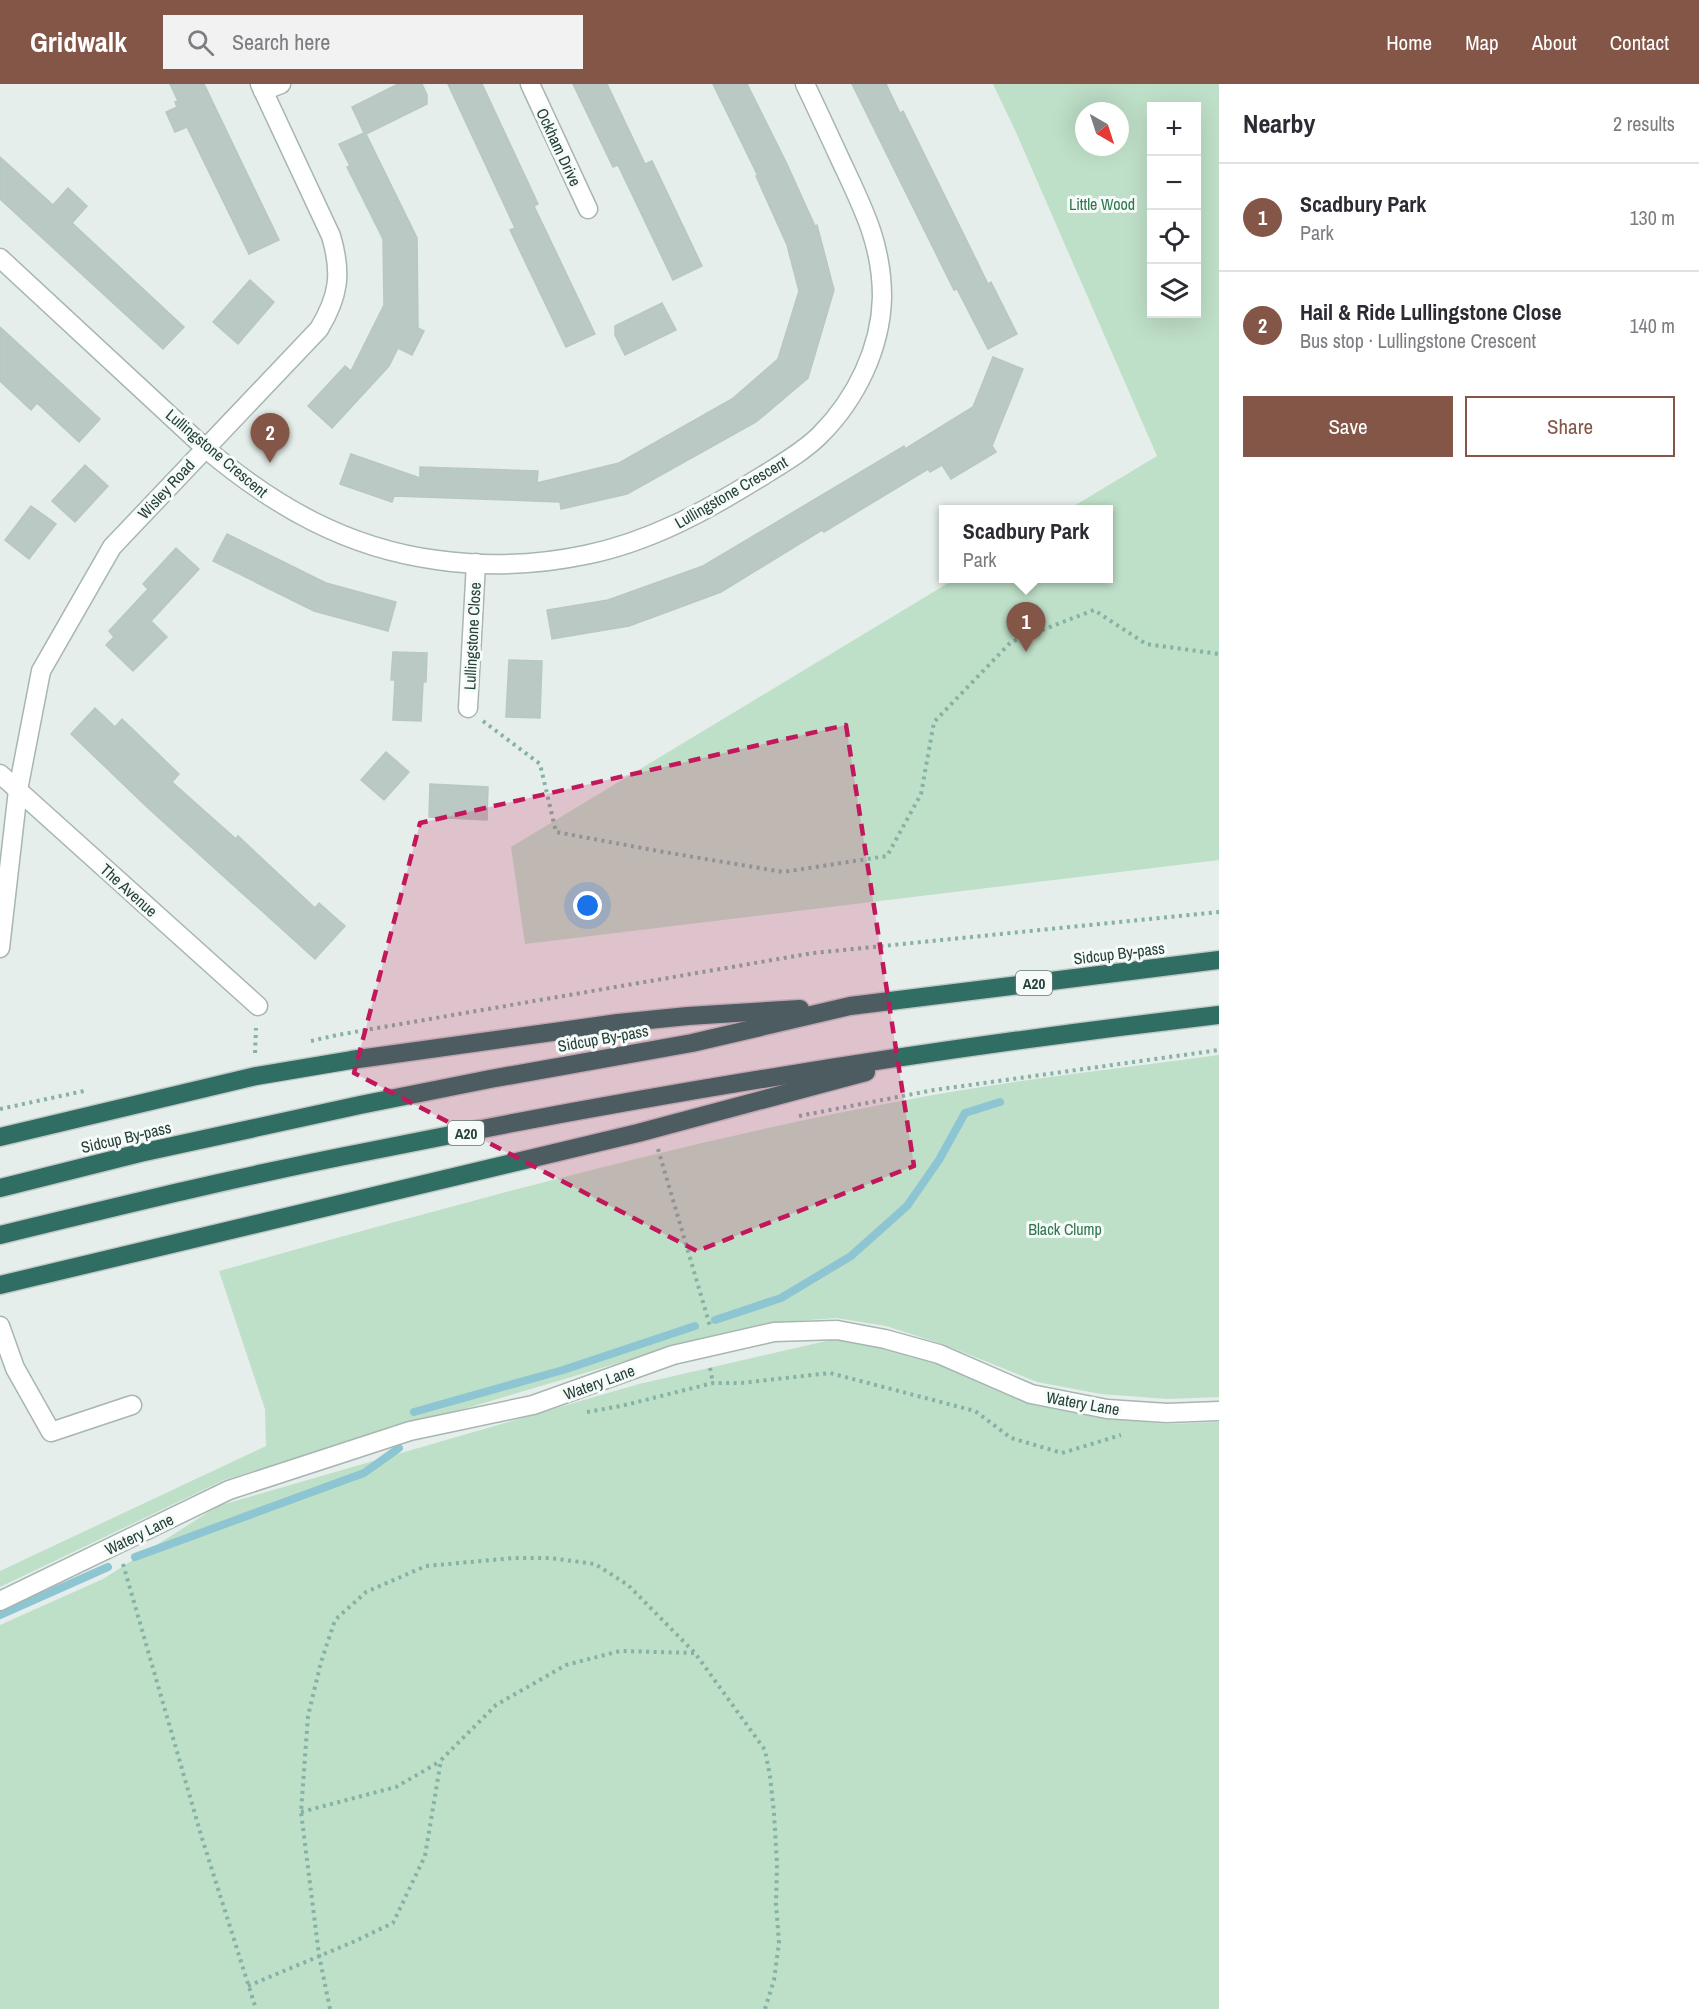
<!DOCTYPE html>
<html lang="en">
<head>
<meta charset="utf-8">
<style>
  :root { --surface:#fff; --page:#f2f2f3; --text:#2b2b33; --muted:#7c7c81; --line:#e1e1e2; --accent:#845647 }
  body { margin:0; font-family:"Archivo Narrow",sans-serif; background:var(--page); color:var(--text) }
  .controls { position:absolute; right:18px; top:18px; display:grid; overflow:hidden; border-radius:0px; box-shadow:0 6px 24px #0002 }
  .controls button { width:54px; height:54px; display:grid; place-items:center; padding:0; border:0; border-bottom:2px solid var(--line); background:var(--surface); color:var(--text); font:30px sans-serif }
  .compass { position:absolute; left:1075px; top:18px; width:54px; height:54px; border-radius:50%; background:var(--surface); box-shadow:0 6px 24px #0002; rotate:141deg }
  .you { position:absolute; left:588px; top:822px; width:21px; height:21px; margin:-15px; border:4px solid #fff; border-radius:50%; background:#1a73e8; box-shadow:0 0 0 9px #1a73e833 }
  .badge { display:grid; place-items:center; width:39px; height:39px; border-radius:50%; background:var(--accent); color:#fff; font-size:20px; font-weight:700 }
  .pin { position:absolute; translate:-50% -50px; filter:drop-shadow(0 2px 3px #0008) }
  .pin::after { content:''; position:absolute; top:32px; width:21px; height:18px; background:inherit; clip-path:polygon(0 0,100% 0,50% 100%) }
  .popup { position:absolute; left:939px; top:421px; width:174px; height:78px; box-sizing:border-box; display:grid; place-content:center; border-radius:0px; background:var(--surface); filter:drop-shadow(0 2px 4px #0005); font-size:20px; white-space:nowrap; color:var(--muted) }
  .popup b { font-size:22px; color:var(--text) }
  .popup::after { content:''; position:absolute; left:50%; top:100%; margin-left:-12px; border:12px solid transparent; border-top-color:var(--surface) }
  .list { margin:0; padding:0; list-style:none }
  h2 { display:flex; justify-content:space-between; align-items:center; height:78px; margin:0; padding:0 24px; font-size:26px }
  h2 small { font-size:20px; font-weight:400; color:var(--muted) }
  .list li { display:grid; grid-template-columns:39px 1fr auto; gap:18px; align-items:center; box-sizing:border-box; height:108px; padding:0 24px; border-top:2px solid var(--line) }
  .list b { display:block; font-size:22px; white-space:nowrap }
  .list p { margin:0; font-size:20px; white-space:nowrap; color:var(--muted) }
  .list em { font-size:20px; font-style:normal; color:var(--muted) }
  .actions { display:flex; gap:12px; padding:18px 24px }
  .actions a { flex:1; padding:14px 0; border:2px solid var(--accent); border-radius:0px; text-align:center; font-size:21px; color:var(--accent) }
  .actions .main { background:var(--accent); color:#fff }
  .icon { flex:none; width:33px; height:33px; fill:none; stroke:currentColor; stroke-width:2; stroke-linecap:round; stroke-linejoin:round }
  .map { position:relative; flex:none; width:1219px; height:1925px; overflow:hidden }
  header { display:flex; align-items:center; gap:36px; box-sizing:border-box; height:84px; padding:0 30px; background:var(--accent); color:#fff }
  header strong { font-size:28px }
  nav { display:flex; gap:33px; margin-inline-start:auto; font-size:21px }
  .search { width:420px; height:54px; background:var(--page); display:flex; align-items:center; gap:15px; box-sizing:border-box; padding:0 21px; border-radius:0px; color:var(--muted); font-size:22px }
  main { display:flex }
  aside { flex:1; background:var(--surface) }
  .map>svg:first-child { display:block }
</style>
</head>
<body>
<header>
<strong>Gridwalk</strong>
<div class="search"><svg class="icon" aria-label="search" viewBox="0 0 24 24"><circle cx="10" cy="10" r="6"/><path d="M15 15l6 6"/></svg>Search here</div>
<nav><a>Home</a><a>Map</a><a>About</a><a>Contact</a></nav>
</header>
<main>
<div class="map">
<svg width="1219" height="1925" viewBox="0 0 1219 1925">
  <rect width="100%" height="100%" fill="#e5eeea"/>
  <g fill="#bedfc8" fill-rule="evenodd">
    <path d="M 993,0 L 1219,0 L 1219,776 L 525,860 L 511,763 L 955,495 L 1108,494 L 1108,426 L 1069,425 L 1157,372 L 1015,46 ZM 1152,22 L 1196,22 L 1196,230 L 1152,230 ZM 1084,27 L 1120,27 L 1120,63 L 1084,63 Z"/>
    <path d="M 1219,971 L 1219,1313 L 1167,1315 L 1101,1310 L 1037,1298 L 945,1261 L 886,1242 L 836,1234 L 768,1239 L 669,1264 L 224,1396 L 0,1503 L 0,1487 L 266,1362 L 265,1325 L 219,1187 C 455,1121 692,1054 933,1011 C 1028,994 1124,984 1219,971 Z"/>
    <polygon points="835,1255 884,1263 935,1277 1030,1320 1100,1334 1168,1340 1219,1338 1219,1925 0,1925 0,1541 103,1495 218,1422 639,1300"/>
  </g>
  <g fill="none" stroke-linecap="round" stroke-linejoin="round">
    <g stroke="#8ec5d2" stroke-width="8">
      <polyline points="715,1236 781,1214 851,1172 907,1122 939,1076 965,1029 1000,1018"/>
      <polyline points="414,1328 563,1286 695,1242"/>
      <polyline points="135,1473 364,1389 399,1364"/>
      <polyline points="0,1531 108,1483"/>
    </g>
  </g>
  <g fill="#bac9c4" stroke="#b7c8c2" stroke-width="1.5">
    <polygon points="170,0 204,0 279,156 249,170 187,43 175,48 166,28 177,23 175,18 178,17"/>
    <polygon points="398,0 422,0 427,11 427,20 366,50 417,154 418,244 424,247 412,271 398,264 389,282 332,344 308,322 345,282 351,287 384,221 383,155 347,83 350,82 339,60 364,49 352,23"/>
    <polygon points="448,0 482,0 538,120 534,122 595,250 566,263 510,146 515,144"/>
    <polygon points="573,0 607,0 645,80 652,77 702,182 673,196 618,81 613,83"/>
    <polygon points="713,0 747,0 786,78 815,142 817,141 834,206 808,294 756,338 627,410 561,425 560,418 507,416 394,412 392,418 340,400 351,370 420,394 420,383 450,384 538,387 537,399 619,379 732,315 778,275 799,207 787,161 756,92 758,92"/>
    <polygon points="852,0 886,0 900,29 903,27 988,200 991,198 1017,250 988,265 957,205 954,206"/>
    <polygon points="0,73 53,121 68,104 87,122 72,139 184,243 163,265 0,115"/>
    <polygon points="250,196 274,218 238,260 213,238"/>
    <polygon points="662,219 676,246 625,271 615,251 615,242"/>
    <polygon points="0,243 100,335 79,358 37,319 31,326 0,297"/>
    <polygon points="993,273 1023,285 992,362 996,368 951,395 942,381 930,388 928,385 824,448 822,446 721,508 629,542 552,555 547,526 608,516 703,482 904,362 905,365 973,323"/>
    <polygon points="85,381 108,402 75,438 52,417"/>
    <polygon points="31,422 56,440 29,475 5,456"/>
    <polygon points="227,450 326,499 396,518 388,547 314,527 213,477"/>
    <polygon points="176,464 199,485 151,537 167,553 133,587 106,561 114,553 109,547 148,505 143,500"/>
    <polygon points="393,568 427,569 426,598 423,598 421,637 393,636 395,596 391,596"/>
    <polygon points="509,576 542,577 540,634 506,633"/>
    <polygon points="95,624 115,643 122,635 179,690 172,698 236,755 238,752 315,824 319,819 345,842 315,875 148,724 71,650"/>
    <polygon points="386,668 409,688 384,716 361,696"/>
    <polygon points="430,700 488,703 487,736 429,733"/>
  </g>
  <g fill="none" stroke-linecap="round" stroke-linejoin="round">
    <defs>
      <g id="minor">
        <polyline points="530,0 588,125"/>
        <polyline points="263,7 281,0"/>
        <path d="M 0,174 L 205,364 C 274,422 346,464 437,476 C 486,483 537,481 585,471 C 650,458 708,426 764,391 C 783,379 804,367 820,351 C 856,315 881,264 882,213 C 882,160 863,124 841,77 C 829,51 817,25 805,0"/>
        <polyline points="468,624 476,479"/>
        <polyline points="0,690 258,922"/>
        <path d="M 0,864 L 18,706 L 41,587 L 112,463 L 319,245 C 339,212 342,189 331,152 L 260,0"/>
        <polyline points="0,1242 15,1284 51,1348 132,1321"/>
        <polyline points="0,1517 229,1406 410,1347 533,1321 673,1271 774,1248 837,1246 885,1255 939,1270 1031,1310 1107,1325 1167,1329 1219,1327"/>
      </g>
      <g id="highway">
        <polyline points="0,1053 256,992 351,976 618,939 688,932 800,925"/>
        <polyline points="0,1104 140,1069 360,1021 490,995 692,959 850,922 1219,876"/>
        <path d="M 0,1151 C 123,1121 246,1091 370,1067 C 651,1010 934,964 1219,931"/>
        <polyline points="0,1201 638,1049 866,988"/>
      </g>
    </defs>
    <use href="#minor" stroke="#a7b6b2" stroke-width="21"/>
    <use href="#highway" stroke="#c2cac8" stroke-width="21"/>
    <g stroke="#86b1a6" stroke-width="4" stroke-dasharray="3 4.5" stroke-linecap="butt">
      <polyline points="483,637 540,680 556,748 658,767 783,788 887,772 921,710 934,638 1011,558 1094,526 1146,560 1219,570"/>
      <polyline points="311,957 337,951 813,869 1219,828"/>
      <polyline points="255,969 256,944"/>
      <polyline points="0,1025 84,1007"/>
      <polyline points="799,1032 934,1006 1219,966"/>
      <polyline points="658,1065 710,1242"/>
      <polyline points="710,1284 713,1299"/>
      <polyline points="587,1328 621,1322 713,1299 741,1299 830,1289 975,1327 1011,1354 1062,1369 1121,1351"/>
      <polyline points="123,1480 201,1751 256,1925"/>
      <polyline points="301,1728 396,1703 441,1677"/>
      <polyline points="248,1902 353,1858 393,1839 425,1772 441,1676 496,1621 566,1581 620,1567 694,1569"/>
      <polyline points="330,1925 319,1871 301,1728 308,1632 321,1578 335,1536 366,1508 426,1482 514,1474 550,1474 595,1480 628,1501 695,1569 765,1666 770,1692 774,1729 777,1780 776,1820 779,1859 774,1896 765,1925"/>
    </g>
    <use href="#minor" stroke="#fff" stroke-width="18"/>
    <use href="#highway" stroke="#306d62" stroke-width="18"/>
  </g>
  <path fill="#c2185b" fill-opacity="0.2" stroke="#c2185b" stroke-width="4.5" stroke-dasharray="12 8" stroke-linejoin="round" d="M 846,641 L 914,1082 L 697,1167 L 354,989 L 420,739 Z"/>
  <g text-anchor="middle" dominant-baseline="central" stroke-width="6" stroke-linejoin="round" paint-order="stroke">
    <g fill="#f6faf8" stroke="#637873" stroke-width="1.5">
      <rect x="1016" y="887" width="36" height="24" rx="4.5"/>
      <rect x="448" y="1037" width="36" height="24" rx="4.5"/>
    </g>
    <g font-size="15" font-weight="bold" fill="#24403a">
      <text x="1034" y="899">A20</text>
      <text x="466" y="1049">A20</text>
    </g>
    <g font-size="16" fill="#24403a" stroke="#f6faf8">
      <text transform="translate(559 63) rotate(65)">Ockham Drive</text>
      <text transform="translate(217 369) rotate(40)">Lullingstone Crescent</text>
      <text transform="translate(166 405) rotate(-47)">Wisley Road</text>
      <text transform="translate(731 408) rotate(-30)">Lullingstone Crescent</text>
      <text transform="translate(472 552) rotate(-87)">Lullingstone Close</text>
      <text transform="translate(129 806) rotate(42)">The Avenue</text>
      <text transform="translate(1119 869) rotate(-7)">Sidcup By-pass</text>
      <text transform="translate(603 954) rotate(-10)">Sidcup By-pass</text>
      <text transform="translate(126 1053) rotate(-13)">Sidcup By-pass</text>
      <text transform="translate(599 1298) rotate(-20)">Watery Lane</text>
      <text transform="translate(1083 1319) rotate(10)">Watery Lane</text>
      <text transform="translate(139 1450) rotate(-26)">Watery Lane</text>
    </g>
    <g font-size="16" fill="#2e774d" stroke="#f6faf8">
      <text x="1102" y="120">Little Wood</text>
      <text x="1065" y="1145">Black Clump</text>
    </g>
  </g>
</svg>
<div class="controls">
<button>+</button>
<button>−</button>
<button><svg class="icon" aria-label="locate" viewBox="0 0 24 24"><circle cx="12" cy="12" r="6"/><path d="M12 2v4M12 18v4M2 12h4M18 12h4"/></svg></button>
<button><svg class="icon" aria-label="layers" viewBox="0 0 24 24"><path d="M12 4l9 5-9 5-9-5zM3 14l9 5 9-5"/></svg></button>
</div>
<svg class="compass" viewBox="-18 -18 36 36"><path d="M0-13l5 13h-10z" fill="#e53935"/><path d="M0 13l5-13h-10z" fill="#7c7c81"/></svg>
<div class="you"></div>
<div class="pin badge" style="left:1026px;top:568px">1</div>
<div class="popup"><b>Scadbury Park</b>Park</div>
<div class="pin badge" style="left:270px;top:379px">2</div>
</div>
<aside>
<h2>Nearby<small>2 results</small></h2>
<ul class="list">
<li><span class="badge">1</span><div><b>Scadbury Park</b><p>Park</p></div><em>130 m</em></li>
<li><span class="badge">2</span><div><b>Hail &amp; Ride Lullingstone Close</b><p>Bus stop · Lullingstone Crescent</p></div><em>140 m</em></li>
</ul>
<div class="actions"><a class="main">Save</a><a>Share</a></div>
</aside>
</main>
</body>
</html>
